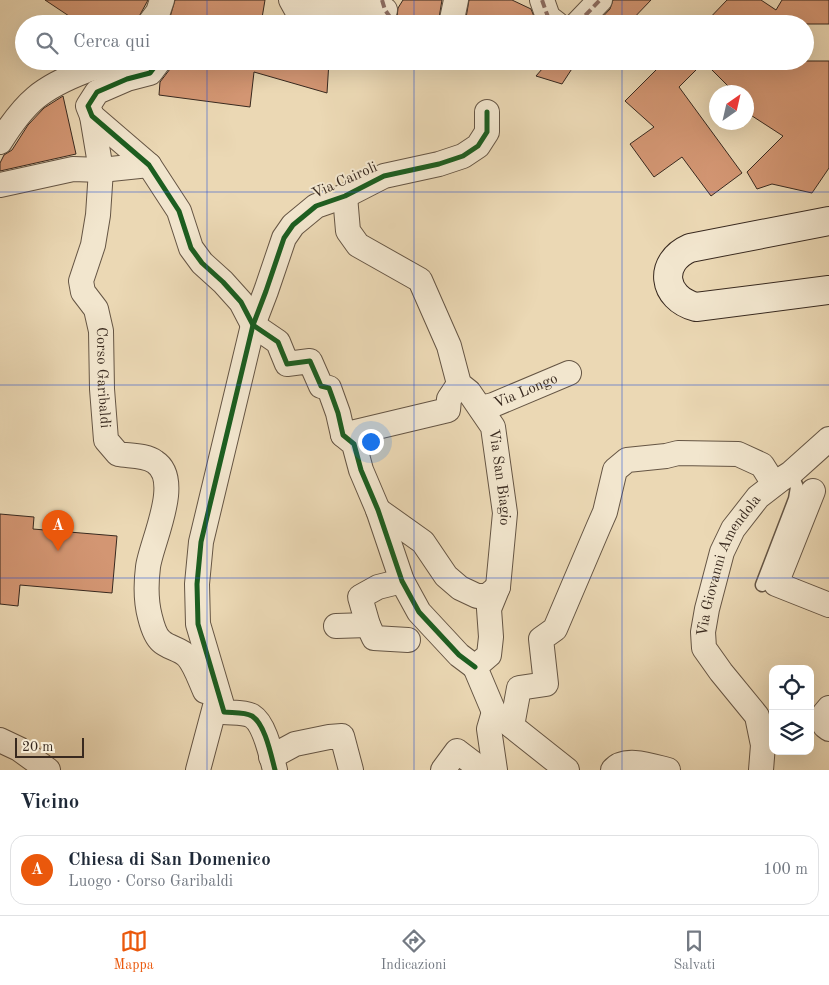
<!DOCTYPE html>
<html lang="it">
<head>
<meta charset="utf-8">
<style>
  :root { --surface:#fff; --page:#f6f6f7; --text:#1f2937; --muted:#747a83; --line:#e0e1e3; --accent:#ea580c }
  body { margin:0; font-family:"Old Standard TT",serif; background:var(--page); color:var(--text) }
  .controls { position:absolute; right:15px; bottom:15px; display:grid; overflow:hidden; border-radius:10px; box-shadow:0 5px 20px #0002 }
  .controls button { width:45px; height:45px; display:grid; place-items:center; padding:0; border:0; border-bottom:1px solid var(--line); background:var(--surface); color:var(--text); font:25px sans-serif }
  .compass { position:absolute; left:709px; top:85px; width:45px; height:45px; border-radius:50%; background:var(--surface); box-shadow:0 5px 20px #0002; rotate:34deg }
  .scale { position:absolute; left:15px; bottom:12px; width:69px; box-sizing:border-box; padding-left:5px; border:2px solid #38291f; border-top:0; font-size:14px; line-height:18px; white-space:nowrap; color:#38291f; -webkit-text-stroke:4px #f2e6ce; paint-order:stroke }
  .you { position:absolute; left:370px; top:441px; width:18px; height:18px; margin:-12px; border:4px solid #fff; border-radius:50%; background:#1a73e8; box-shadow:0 0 0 8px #1a73e833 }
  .badge { display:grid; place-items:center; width:32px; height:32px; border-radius:50%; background:var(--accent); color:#fff; font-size:16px; font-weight:700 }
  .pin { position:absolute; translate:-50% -41px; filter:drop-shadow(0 1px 2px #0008) }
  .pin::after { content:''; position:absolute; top:26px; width:18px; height:15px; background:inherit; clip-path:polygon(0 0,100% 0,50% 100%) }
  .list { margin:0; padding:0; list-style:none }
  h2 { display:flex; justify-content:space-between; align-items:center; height:65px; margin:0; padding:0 20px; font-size:21px }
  h2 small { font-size:16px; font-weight:400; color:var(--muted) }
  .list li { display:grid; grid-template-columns:32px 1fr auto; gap:15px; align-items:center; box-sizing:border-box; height:70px; margin:0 10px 10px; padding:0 10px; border:1px solid var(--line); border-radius:15px }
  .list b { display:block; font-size:19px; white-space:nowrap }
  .list p { margin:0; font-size:16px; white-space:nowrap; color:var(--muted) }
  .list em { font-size:16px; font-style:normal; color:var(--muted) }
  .icon { flex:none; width:28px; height:28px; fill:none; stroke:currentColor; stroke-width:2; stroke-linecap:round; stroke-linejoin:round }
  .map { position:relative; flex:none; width:829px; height:770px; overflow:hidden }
  .search { position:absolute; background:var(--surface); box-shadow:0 5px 20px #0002; left:15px; right:15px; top:15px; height:55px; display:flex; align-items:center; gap:12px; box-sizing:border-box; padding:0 18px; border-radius:28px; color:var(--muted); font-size:19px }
  .sheet { height:145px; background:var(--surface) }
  nav { display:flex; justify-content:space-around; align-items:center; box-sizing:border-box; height:70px; border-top:1px solid var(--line); background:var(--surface); font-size:14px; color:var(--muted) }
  nav a { display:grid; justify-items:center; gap:2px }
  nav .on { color:var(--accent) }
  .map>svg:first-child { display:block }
</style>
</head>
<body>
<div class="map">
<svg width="829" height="770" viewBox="0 0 829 770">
  <rect width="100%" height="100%" fill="#ebd8b4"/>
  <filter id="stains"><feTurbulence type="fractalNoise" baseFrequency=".004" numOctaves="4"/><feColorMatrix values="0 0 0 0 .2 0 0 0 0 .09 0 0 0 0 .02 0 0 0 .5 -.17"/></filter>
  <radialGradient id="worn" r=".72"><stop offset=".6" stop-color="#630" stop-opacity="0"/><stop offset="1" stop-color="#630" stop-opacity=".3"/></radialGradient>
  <g fill="#d39673" stroke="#38291f">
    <polygon points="45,0 148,0 135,24 81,24"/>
    <polygon points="175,0 265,0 261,24 168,24"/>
    <polygon points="403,0 442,0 438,24 390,24 397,17 398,8"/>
    <polygon points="469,0 512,0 531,9 537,24 465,24"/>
    <polygon points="613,0 651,0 628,24 596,24 610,9"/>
    <polygon points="727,0 761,0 776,10 782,0 829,0 829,24 704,24"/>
    <polygon points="173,61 329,61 327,93 254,72 250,107 159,95 160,82 170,69"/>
    <polygon points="549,61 577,61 562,84 536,76"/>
    <polygon points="665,61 829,61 829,168 812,193 772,184 757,189 747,172 783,136 746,112 746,92 734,92 704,62 679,87 742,173 711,196 682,157 654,177 630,144 654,127 625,101"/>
    <polygon points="63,96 76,154 0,171 0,163 4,155 12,150 28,125 44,108"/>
    <polygon points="0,514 34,517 33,529 117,536 112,593 20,585 18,606 0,604"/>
  </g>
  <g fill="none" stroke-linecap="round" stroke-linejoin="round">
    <defs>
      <polyline id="lane" points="762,585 795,499 797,487 791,473"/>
      <g id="street">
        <polyline points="291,0 296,9 385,10"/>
        <polyline points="542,0 548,17 557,24"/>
        <polyline points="149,24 158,12 162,0"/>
        <polyline points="451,24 456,0"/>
        <polyline points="577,24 600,0"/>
        <polyline points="159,61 150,73 127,79 97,92 88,106 92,116 149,165 179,211 191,248 202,263 223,282 241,302 253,325 278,342 287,364 310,361 321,386 329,388 338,413 343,435 354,444 361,470 378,510 402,581 419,612 459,655 475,667"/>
        <path id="s1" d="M 92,116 L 101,170 L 98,215 L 93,245 L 81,281 L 83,292 L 96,309 L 101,331 L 102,389 L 106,440 L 118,454 C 129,456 146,455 155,462 C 183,480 151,543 148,567 C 146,583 146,602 150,617 C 152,625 155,636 161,641 C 168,648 181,649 188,657 C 195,665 200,680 205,691 L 218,695 L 198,770"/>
        <path d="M 0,142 C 25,102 41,88 85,71 C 95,67 105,66 115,61"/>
        <polyline points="0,185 73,169 101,170 149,165"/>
        <path id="s2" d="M 345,196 L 348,231 L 358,245 L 420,280 L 449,346 L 459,384 L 469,392 L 493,427 L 505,513 L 498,587 L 489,609 L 491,637 L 489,655 L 475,667 L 494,712 L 567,770"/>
        <path id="s3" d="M 481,408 L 493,405 L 569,373"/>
        <polyline points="343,435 448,410 449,399 459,384"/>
        <polyline points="813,491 776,584 829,605"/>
        <polyline points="378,510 423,542 446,576 460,588 477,596 487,596 498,587"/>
        <polyline points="402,581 378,587 360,597 368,625 374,638 408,640"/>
        <polyline points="336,626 368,625"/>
        <polyline points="829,708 824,714 825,726 829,729"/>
        <polyline points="494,712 489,729 495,770"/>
        <polyline points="512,726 519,688 546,684 541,639 555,629 598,528 605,512 615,470 627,460 666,456 678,453 738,454 762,465 774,484"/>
        <polyline points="0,740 19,749 48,770"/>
        <polyline points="271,757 295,744 329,737 342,736 351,770"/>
        <path d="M 275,770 C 271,755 265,724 252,716 C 245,712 232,713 224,712 L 198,624 L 197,584 L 201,542 L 253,325 L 266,291 L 284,238 L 293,225 L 316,206 L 345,196 L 384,176 L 439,164 L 463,156 L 478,146 L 487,132 L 487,112"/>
        <polyline points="443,770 457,751 482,770 494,770"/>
        <path d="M 613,770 C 625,756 652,766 668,770"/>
        <path id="s4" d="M 761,770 L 763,745 L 757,716 L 721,672 L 704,648 L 703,632 L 707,609 L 722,552 L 733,529 L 758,497 L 780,480 L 791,473 L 829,439"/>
      </g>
      <path id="secondary" d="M 829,221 L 690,248 C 658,262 662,298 696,307 L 829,290"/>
    </defs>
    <use href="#lane" stroke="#655544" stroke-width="15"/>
    <use href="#street" stroke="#655544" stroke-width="26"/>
    <use href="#secondary" stroke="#38291f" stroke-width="30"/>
    <use href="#lane" stroke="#f2e6ce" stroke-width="12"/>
    <use href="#street" stroke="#f2e6ce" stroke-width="24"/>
    <use href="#secondary" stroke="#f2e6ce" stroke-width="28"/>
    <g stroke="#8d6e63" stroke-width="4" stroke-dasharray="8 4" stroke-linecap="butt">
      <polyline points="382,0 385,10 395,24"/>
      <polyline points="542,0 548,17 557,24"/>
      <polyline points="577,24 600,0"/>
    </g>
    <defs>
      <g id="cycleway">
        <polyline points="159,61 150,73 127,79 97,92 88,106 92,116 149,165 179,211 191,248 202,263 223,282 241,302 253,325 278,342 287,364 310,361 321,386 329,388 338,413 343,435 354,444 361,470 378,510 402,581 419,612 459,655 475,667"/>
        <path d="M 275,770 C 271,755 265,724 252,716 C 245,712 232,713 224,712 L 198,624 L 197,584 L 201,542 L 253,325 L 266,291 L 284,238 L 293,225 L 316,206 L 345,196 L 384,176 L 439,164 L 463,156 L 478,146 L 487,132 L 487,112"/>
      </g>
    </defs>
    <use href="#cycleway" stroke="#f2e6ce" stroke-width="8"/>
    <use href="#cycleway" stroke="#1b5e20" stroke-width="5"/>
  </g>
  <path fill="none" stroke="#1d4ed8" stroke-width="1" stroke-opacity="0.55" d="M 207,0 L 207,24M 414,0 L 414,24M 622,0 L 622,24M 207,61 L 207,770M 414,61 L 414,770M 622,61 L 622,770M 0,192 L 829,192M 0,385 L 829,385M 0,578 L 829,578"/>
  <g text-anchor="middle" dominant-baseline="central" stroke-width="4" stroke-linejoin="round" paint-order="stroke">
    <g font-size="15" fill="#38291f" stroke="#f2e6ce">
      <text transform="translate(345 181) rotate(-24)">Via Cairoli</text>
      <text stroke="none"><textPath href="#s1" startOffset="270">Corso Garibaldi</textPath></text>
      <text stroke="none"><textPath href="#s3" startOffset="48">Via Longo</textPath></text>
      <text stroke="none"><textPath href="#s2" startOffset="341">Via San Biagio</textPath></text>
      <text stroke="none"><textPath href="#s4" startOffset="229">Via Giovanni Amendola</textPath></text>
    </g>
  </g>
  <rect width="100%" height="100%" filter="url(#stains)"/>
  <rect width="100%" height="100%" fill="url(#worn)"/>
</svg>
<div class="controls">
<button><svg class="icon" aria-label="locate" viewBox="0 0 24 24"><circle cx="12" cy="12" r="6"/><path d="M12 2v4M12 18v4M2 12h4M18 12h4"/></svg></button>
<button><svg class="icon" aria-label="layers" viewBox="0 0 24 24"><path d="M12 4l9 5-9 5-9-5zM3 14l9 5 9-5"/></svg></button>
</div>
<svg class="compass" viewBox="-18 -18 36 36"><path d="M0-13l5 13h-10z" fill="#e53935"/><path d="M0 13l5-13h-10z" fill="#747a83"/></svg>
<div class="scale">20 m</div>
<div class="you"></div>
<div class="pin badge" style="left:58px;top:551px">A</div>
<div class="search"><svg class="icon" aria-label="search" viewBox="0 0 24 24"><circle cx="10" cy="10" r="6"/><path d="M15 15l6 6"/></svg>Cerca qui</div>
</div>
<section class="sheet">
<h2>Vicino<small></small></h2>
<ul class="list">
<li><span class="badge">A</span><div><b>Chiesa di San Domenico</b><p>Luogo · Corso Garibaldi</p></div><em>100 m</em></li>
</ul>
</section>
<nav>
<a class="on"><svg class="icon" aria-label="map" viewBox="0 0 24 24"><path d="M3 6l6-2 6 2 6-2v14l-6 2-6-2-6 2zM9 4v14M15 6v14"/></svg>Mappa</a>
<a><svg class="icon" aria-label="directions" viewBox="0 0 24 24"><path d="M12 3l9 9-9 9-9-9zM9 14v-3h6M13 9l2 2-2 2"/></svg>Indicazioni</a>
<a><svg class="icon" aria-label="saved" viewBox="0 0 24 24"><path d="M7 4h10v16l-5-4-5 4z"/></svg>Salvati</a>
</nav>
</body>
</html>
